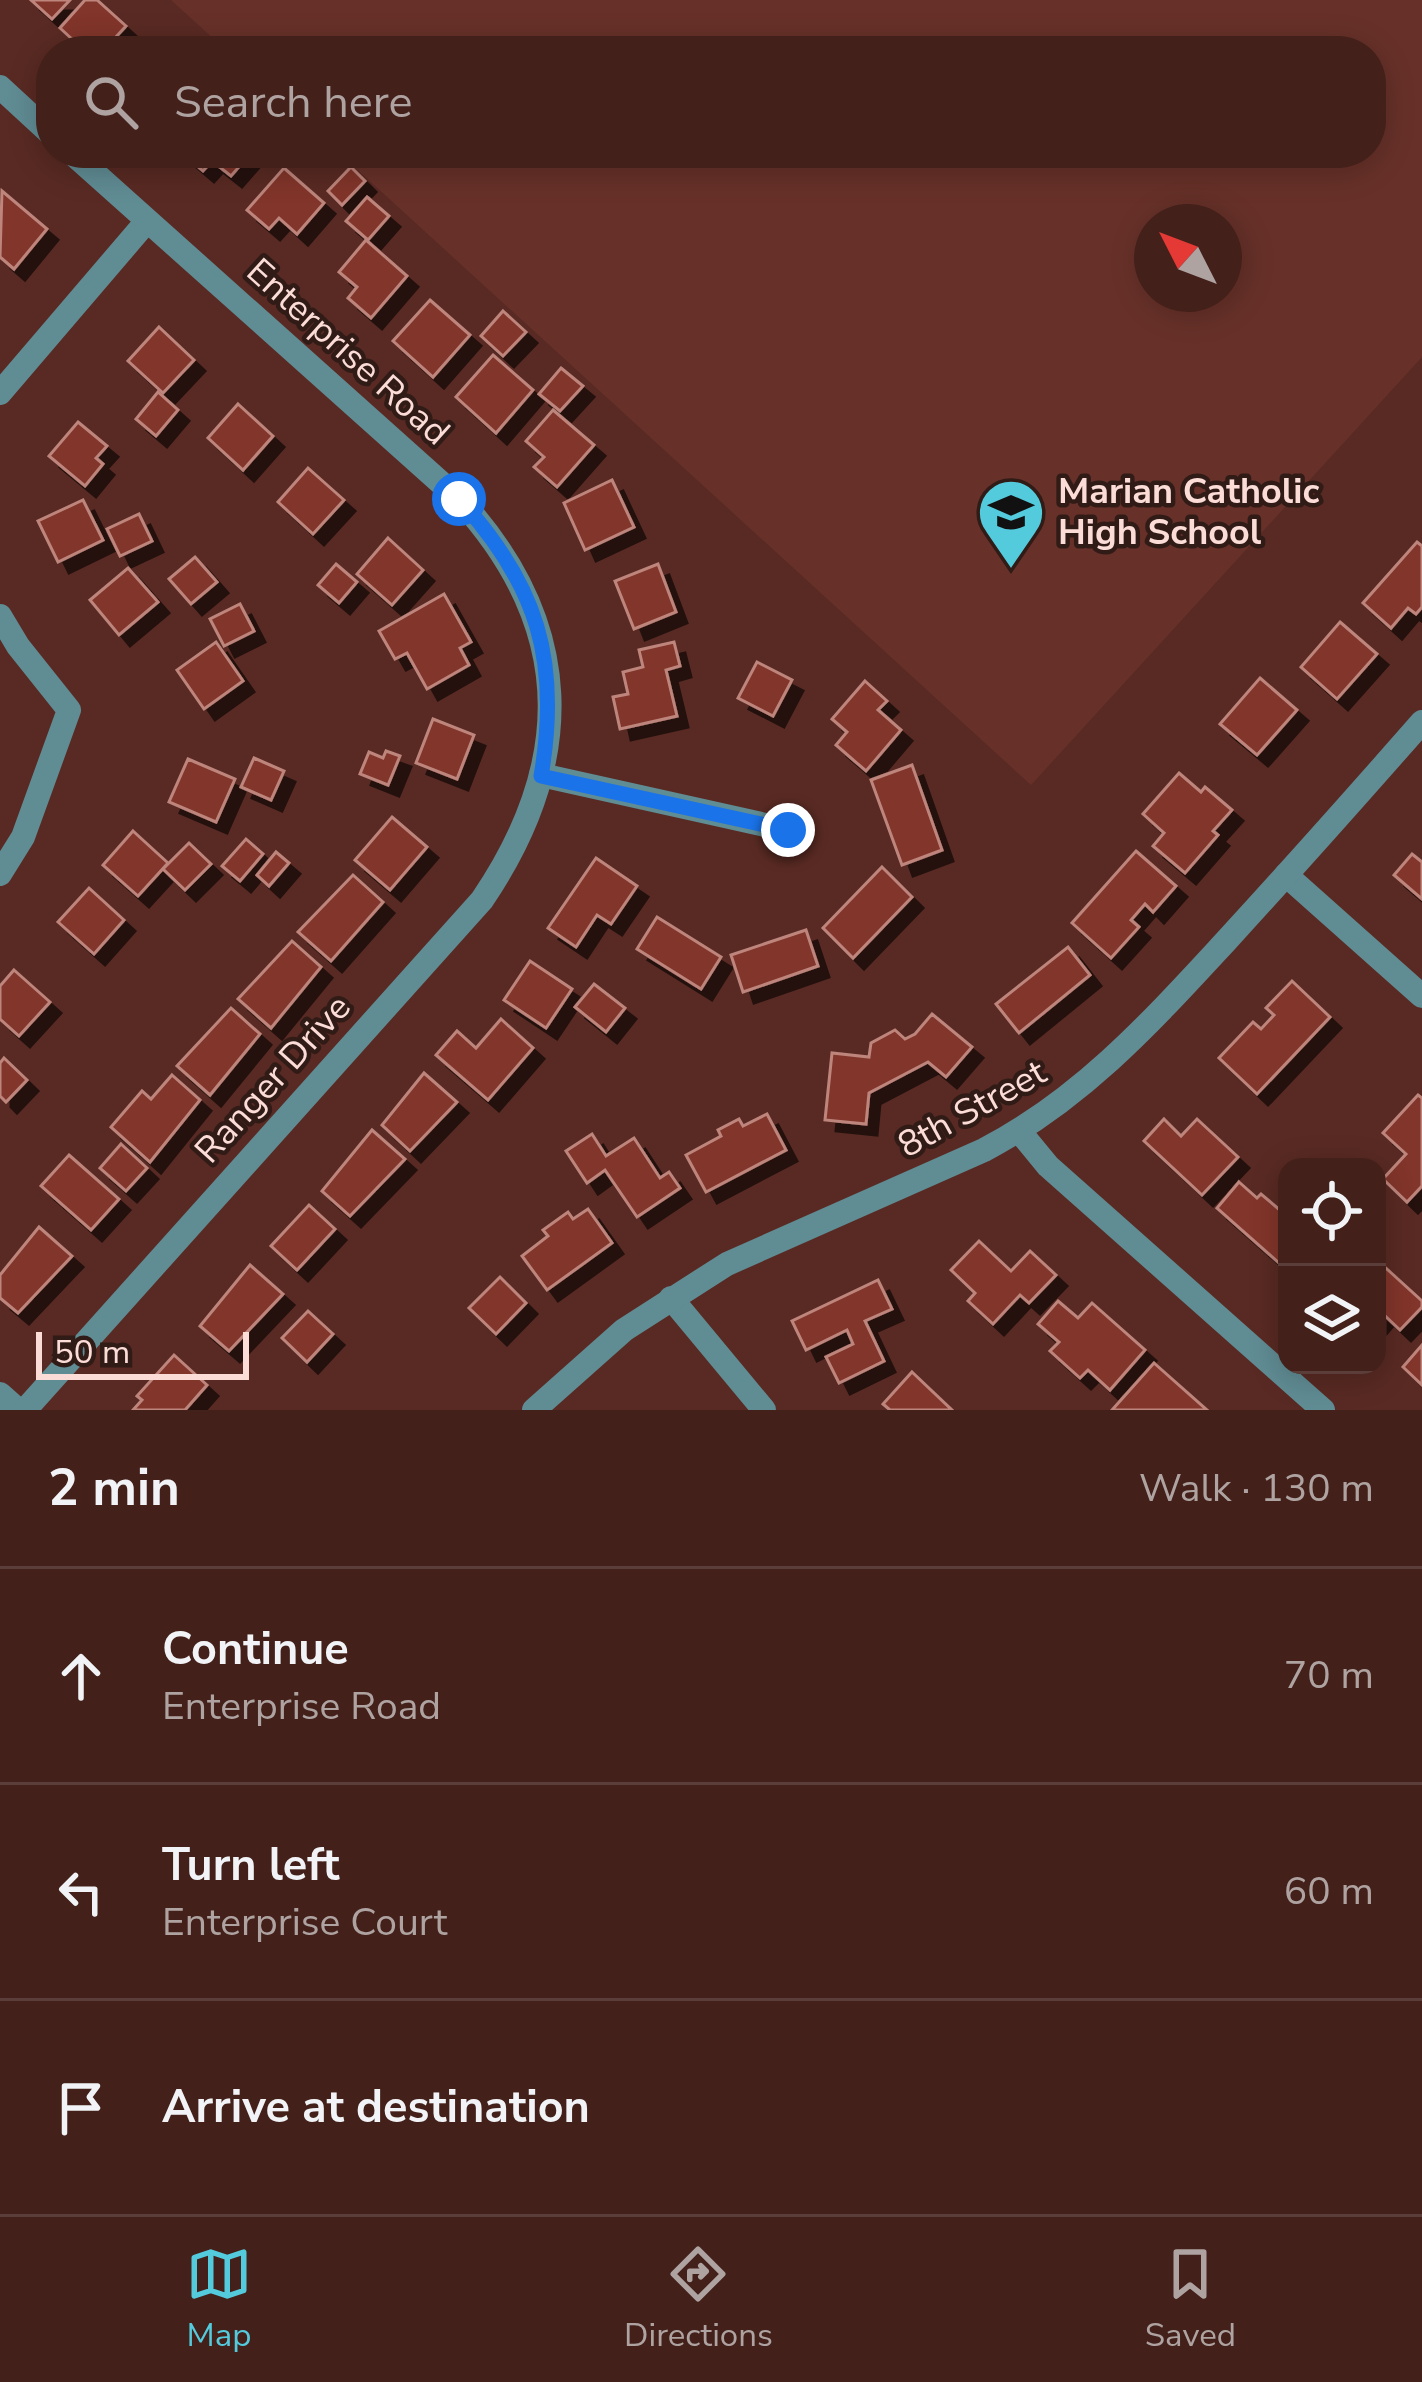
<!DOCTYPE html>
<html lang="en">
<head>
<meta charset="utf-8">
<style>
  :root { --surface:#43201a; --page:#4d2d27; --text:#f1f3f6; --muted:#afa3a2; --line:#5b3e39; --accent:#54cadd }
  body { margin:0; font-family:"Nunito Sans",sans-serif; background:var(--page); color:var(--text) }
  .controls { position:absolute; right:36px; bottom:36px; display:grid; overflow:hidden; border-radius:24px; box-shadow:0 6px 30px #0003 }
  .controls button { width:108px; height:108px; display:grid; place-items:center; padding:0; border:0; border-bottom:3px solid var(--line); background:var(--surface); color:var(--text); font:60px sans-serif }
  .compass { position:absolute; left:1134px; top:204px; width:108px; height:108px; border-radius:50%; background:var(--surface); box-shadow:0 6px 30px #0003; rotate:312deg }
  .scale { position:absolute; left:36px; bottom:30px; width:213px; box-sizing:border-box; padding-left:12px; border:6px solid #fbdcd6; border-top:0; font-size:33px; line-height:42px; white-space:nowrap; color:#fbdcd6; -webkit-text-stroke:9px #301b17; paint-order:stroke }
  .stop { position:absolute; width:36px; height:36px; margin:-27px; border:9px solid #1a73e8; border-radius:50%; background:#fff }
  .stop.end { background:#1a73e8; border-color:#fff; box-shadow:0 3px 12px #0008 }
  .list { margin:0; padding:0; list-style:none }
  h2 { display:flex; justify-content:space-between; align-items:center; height:156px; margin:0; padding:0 48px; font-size:51px }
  h2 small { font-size:39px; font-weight:400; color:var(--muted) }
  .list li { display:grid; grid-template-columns:78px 1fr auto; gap:36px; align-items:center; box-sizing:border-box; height:216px; padding:0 48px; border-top:3px solid var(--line) }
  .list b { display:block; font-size:45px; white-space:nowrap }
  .list p { margin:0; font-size:39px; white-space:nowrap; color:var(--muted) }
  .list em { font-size:39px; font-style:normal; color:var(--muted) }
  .icon { flex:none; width:66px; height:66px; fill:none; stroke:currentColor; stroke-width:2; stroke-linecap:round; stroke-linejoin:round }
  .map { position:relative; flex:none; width:1422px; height:1410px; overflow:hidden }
  .search { position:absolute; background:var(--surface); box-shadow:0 6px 30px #0003; left:36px; right:36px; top:36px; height:132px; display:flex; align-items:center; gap:30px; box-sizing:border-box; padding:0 42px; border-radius:48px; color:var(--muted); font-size:45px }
  .sheet { height:804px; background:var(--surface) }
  nav { display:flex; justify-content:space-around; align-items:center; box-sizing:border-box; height:168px; border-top:3px solid var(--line); background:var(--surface); font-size:33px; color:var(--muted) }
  nav a { display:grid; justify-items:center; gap:6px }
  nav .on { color:var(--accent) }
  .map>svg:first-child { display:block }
</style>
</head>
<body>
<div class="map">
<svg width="1422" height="1410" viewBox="0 0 1422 1410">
  <defs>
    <filter id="shadow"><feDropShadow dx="11" dy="11" stdDeviation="0" flood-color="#0009"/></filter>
  </defs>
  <rect width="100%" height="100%" fill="#592a23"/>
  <path fill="#673129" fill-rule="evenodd" d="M 171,0 L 1422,0 L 1422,357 L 1031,785 L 339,153 L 1371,153 L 1371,51 L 227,51 ZM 1152,222 L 1224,222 L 1224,294 L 1152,294 Z"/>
  <g fill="#82342a" stroke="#bd857c" stroke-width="3" filter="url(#shadow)">
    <polygon points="31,0 70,0 52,19"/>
    <polygon points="85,0 97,0 126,26 103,51 85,51 60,28"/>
    <polygon points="182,153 251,153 231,176 212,161 203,171"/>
    <polygon points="351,167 365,181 342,205 328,191"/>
    <polygon points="284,168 324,203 297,234 279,218 269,229 247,210"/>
    <polygon points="2,191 47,229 14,269 0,257"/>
    <polygon points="367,197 389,216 368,240 346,221"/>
    <polygon points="366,240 407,276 371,318 348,298 357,287 339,272"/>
    <polygon points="430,300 470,335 433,377 393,341"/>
    <polygon points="503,311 526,332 503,356 481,336"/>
    <polygon points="159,327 194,360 163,393 128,361"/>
    <polygon points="493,355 533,390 496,433 456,397"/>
    <polygon points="561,368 583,386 560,411 539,394"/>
    <polygon points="158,392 178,410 156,436 136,419"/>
    <polygon points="238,404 273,436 243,470 208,438"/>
    <polygon points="553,410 594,445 557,487 534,467 544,457 526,441"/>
    <polygon points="78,422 107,446 96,458 103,464 85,486 49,456"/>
    <polygon points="308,468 344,500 313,534 278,502"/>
    <polygon points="612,480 634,527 585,550 564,503"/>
    <polygon points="83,500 103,540 58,562 38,521"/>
    <polygon points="139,514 152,541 120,556 107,529"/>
    <polygon points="388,538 423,570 392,605 357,574"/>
    <polygon points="1417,542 1422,546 1422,607 1416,614 1408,608 1391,628 1363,603"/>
    <polygon points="195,557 217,582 191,604 169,579"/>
    <polygon points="336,564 357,582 339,603 318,585"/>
    <polygon points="658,564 676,612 634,629 615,581"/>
    <polygon points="128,568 158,602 119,635 90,600"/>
    <polygon points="444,594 471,642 460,648 469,665 427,689 407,653 395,659 379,631"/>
    <polygon points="240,604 254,631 224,646 210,619"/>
    <polygon points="1340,622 1377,654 1337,699 1301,667"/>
    <polygon points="216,642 243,681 204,709 177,670"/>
    <polygon points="674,642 680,666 666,670 677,716 620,729 613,697 628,694 623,672 643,667 639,650"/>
    <polygon points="757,662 792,680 773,716 738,698"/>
    <polygon points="1260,678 1297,710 1257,755 1220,724"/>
    <polygon points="865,681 887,701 878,710 901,730 866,771 836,745 847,732 832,719"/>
    <polygon points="433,719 474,735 457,779 416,763"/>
    <polygon points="386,751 400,756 388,785 360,774 369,752 383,758"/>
    <polygon points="254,758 284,771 271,800 241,787"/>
    <polygon points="188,759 235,779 216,822 169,802"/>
    <polygon points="912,765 942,850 902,865 871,780"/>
    <polygon points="1179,773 1201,792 1205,787 1232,810 1213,831 1218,835 1185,873 1153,846 1164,833 1143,814"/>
    <polygon points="392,817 427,847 390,890 355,860"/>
    <polygon points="133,831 168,863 138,896 103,865"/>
    <polygon points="246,839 263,854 240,881 222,866"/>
    <polygon points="189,843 211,864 185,890 163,869"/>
    <polygon points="1136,851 1176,886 1153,912 1145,904 1131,920 1139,927 1111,958 1072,923"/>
    <polygon points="276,852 289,863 269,886 257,875"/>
    <polygon points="1412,854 1422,862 1422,899 1394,875"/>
    <polygon points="596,858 637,886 611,924 597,915 576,947 548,928"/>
    <polygon points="882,867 912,897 853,958 823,928"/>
    <polygon points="353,875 383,902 331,961 298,932"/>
    <polygon points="89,888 124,920 94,954 58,922"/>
    <polygon points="657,917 721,957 701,989 637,949"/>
    <polygon points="806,930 818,966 743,992 731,955"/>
    <polygon points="292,941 321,967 271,1028 238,999"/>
    <polygon points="1068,947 1090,975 1019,1033 996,1004"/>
    <polygon points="530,961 572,989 546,1028 504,1000"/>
    <polygon points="14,970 50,1002 19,1036 0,1019 0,986"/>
    <polygon points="1292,981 1330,1017 1257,1094 1219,1058 1253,1022 1261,1029 1274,1015 1266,1008"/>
    <polygon points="594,984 625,1008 606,1032 575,1007"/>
    <polygon points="231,1008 260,1034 210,1095 177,1066"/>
    <polygon points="932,1014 972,1047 946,1077 928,1062 869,1093 866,1124 825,1120 832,1053 869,1057 871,1043 895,1030 905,1039 915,1034"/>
    <polygon points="501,1019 533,1048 488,1100 436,1055 457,1031 476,1048"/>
    <polygon points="4,1058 27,1080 6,1102 0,1096 0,1063"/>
    <polygon points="424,1073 457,1102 410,1151 382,1125"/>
    <polygon points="172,1075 200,1100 150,1162 111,1127 142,1091 151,1099"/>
    <polygon points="1418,1095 1422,1098 1422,1186 1407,1202 1383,1179 1406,1154 1383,1133"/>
    <polygon points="767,1114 786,1150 706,1192 686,1155 721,1136 718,1130 739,1119 743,1126"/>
    <polygon points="1164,1119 1181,1136 1197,1119 1238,1157 1202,1195 1144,1141"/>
    <polygon points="372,1130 405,1159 350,1216 322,1191"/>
    <polygon points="592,1134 606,1156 634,1138 660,1178 669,1172 680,1188 637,1217 605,1170 587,1183 566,1151"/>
    <polygon points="121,1144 147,1168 126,1191 100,1168"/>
    <polygon points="69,1155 119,1199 91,1230 41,1186"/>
    <polygon points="1239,1182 1257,1198 1261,1194 1287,1216 1287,1270 1217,1208"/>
    <polygon points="309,1205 335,1229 297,1270 271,1246"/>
    <polygon points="588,1209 612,1243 547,1290 522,1256 548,1236 543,1230 568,1212 573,1219"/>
    <polygon points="39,1227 72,1256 18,1313 0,1298 0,1275"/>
    <polygon points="979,1241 1011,1271 1030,1251 1056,1275 1029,1303 1020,1295 993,1324 968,1301 975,1293 951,1270"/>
    <polygon points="1377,1260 1422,1301 1422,1307 1400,1330 1383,1314 1377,1321"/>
    <polygon points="250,1265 283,1294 229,1351 200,1326"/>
    <polygon points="500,1277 526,1303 496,1334 469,1308"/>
    <polygon points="878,1280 892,1309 865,1321 884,1361 839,1383 826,1357 853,1344 847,1330 806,1350 792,1321"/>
    <polygon points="1058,1301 1078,1318 1092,1303 1145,1350 1110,1390 1088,1370 1080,1378 1050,1351 1059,1342 1038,1324"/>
    <polygon points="308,1311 333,1334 307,1362 282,1338"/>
    <polygon points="1422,1345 1422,1385 1403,1367"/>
    <polygon points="174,1355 207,1385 185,1410 133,1410 142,1400 137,1396"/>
    <polygon points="1154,1363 1207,1410 1112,1410"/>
    <polygon points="912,1372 952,1410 890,1410 883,1404"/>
  </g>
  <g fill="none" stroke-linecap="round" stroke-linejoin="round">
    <g stroke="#608c94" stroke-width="24">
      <polyline points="0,87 51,134"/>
      <polyline points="0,393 147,221"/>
      <polyline points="0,616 18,646 69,710 23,837 0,874"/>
      <polyline points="541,775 788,830"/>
      <polyline points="1286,875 1422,996"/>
      <polyline points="1020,1132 1048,1166 1323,1410"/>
      <polyline points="671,1298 764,1410"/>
      <polyline points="0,1394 18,1410"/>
      <path d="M 25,1410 L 482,900 C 577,760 574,624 459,499 L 72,153"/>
      <path d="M 534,1410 L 624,1330 L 727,1264 L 984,1150 C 1082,1099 1152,1021 1226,941 C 1292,869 1357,796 1422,722"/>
    </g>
  </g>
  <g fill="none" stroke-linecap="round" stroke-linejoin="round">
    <path stroke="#1a73e8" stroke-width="15" d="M 459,499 C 537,584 561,661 541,776 L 788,830"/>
  </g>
  <defs>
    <symbol id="school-pin" viewBox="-11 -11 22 30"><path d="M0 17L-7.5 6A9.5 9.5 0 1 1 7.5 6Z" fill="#54cadd" stroke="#301b17"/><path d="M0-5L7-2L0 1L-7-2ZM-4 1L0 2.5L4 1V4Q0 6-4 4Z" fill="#111"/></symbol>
  </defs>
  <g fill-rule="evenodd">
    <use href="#school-pin" x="973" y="474" width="76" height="104"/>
  </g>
  <g text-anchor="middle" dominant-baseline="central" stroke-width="9" stroke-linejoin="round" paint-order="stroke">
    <g font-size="36" fill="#fbdcd6" stroke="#301b17">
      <text transform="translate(348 352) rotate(42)">Enterprise Road</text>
      <text transform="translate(273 1079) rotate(-48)">Ranger Drive</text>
      <text transform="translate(972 1109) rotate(-29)">8th Street</text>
    </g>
    <g font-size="36" font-weight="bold" fill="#fbdcd6" stroke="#301b17" text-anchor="start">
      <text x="1058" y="491">Marian Catholic<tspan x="1058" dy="41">High School</tspan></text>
    </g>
  </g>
</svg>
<div class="controls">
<button><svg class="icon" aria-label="locate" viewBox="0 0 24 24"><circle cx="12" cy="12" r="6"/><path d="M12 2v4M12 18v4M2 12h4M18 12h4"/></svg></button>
<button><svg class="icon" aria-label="layers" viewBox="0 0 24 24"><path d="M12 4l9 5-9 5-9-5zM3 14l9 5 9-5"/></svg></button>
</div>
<svg class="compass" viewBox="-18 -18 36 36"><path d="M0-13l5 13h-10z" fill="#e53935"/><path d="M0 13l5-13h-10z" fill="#afa3a2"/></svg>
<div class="scale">50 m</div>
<div class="stop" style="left:459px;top:499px"></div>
<div class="stop end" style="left:788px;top:830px"></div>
<div class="search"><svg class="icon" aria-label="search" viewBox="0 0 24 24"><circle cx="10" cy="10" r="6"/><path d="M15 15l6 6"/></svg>Search here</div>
</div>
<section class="sheet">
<h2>2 min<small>Walk · 130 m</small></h2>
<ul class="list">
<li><svg class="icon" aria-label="ahead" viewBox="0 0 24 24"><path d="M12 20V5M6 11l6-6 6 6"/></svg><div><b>Continue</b><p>Enterprise Road</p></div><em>70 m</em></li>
<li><svg class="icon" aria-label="left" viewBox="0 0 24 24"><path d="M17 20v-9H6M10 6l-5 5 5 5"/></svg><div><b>Turn left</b><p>Enterprise Court</p></div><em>60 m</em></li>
<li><svg class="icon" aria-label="arrive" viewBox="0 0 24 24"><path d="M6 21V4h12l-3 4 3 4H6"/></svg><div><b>Arrive at destination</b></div></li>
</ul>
</section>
<nav>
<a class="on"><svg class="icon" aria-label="map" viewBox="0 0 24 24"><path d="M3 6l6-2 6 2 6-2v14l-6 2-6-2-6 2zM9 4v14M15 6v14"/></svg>Map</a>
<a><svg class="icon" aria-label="directions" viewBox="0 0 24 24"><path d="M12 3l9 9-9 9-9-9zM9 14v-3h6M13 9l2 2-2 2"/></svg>Directions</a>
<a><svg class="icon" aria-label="saved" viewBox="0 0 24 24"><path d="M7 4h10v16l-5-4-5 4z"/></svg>Saved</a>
</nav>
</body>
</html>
